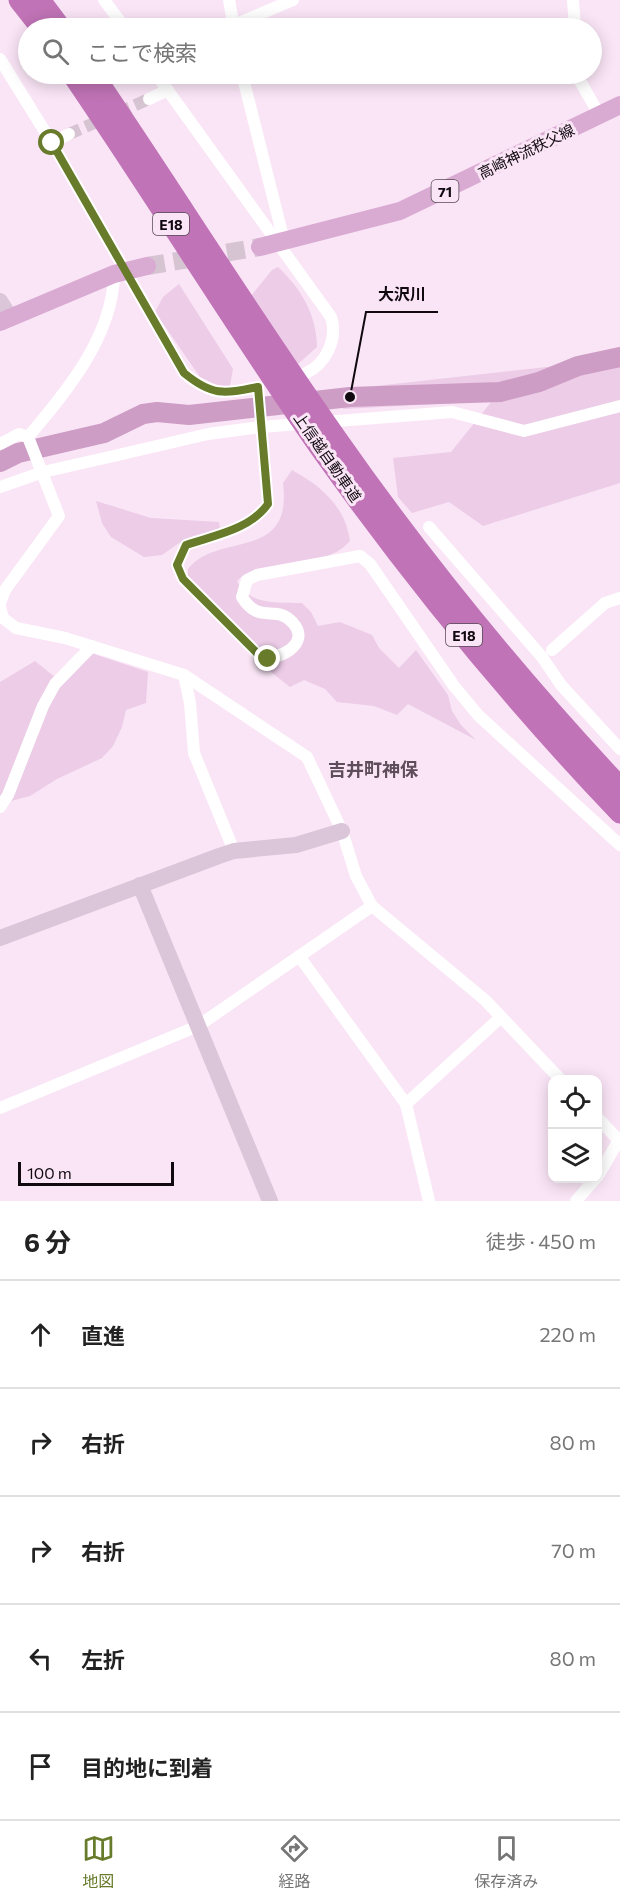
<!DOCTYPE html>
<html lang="ja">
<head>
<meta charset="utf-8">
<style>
  :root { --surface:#fff; --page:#f6f6f6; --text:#222; --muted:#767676; --line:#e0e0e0; --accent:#677b2b }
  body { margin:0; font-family:Commissioner,"Noto Sans JP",sans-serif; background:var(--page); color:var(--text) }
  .controls { position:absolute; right:18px; bottom:18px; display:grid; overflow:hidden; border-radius:12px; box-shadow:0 3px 15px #0003 }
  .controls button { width:54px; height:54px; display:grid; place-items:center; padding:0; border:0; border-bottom:2px solid var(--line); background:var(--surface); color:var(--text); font:30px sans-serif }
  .scale { position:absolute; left:18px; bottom:15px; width:156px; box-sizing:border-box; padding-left:6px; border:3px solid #10090f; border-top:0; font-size:16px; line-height:21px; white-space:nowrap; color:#10090f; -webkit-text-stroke:4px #fae5f6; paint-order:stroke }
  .stop { position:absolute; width:18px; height:18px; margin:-14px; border:4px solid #677b2b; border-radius:50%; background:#fff }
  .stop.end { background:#677b2b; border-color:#fff; box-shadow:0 2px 6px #0008 }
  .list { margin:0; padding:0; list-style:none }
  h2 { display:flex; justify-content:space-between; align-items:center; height:78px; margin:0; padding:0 24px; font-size:26px }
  h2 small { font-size:20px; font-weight:400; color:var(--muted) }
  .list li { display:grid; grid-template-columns:39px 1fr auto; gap:18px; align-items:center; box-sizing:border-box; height:108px; padding:0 24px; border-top:2px solid var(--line) }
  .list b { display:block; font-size:22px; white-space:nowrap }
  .list em { font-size:20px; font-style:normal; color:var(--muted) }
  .icon { flex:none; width:33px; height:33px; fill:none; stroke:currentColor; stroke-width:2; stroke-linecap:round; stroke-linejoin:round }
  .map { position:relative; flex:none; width:620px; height:1201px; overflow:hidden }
  .search { position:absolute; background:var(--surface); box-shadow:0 3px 15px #0003; left:18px; right:18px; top:18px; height:66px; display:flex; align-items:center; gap:15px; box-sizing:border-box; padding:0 21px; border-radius:33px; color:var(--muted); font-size:22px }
  .sheet { height:618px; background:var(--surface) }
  nav { display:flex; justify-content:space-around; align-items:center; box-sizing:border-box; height:84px; border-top:2px solid var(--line); background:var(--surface); font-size:16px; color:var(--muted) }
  nav a { display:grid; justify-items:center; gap:3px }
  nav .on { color:var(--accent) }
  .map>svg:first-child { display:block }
</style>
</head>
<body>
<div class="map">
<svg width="620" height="1201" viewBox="0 0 620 1201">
  <rect width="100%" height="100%" fill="#fae5f6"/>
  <g fill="#eccce7">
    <path d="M 278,267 C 302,290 316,314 317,347 L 298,364 L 287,355 L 251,296 L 272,270 Z"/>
    <polygon points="179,284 233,369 229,391 200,377 155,312 163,297"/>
    <polygon points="620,351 620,483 483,526 449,502 412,513 398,497 393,458 451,452 492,401 343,409 340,390 556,366"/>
    <path d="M 292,470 C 322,487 345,506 350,541 C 323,573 259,556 237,581 C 249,606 278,602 302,603 L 311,612 L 318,626 L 340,622 L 372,635 L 379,648 L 399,668 L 416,650 L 448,695 L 452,711 L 461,725 L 476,740 L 408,704 L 397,715 L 374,706 L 337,702 L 325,689 L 304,680 L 290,687 L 271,672 L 260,651 L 188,579 L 188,569 C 218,531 293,563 283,483 Z"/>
    <polygon points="96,501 151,518 219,522 220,529 179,543 162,555 144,557 111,537 102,523"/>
    <polygon points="91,653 148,672 146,703 126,710 122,727 113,746 102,758 57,779 30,796 0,804 0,682 35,661 61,682"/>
  </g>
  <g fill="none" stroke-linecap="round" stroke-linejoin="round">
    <polyline stroke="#cd9dc5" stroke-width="20" points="0,462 18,453 104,433 143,414 157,412 189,415 350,397 500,392 539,382 578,366 620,357"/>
    <polyline stroke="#d7c4d3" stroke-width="12" stroke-dasharray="12 6" stroke-linecap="butt" points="69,134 149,99"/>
    <polyline stroke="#d7c4d3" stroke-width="18" stroke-dasharray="18 9" stroke-linecap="butt" points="147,266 260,247"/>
    <g stroke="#fff" stroke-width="12">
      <polyline points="104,0 125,28"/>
      <polyline points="229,0 234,28"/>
      <polyline points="573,0 575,28"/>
      <polyline points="234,25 293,0"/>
      <path d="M 0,59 L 52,143 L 184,373 C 212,396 223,394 258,387 L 268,504 C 249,530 215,535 186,545 L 177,565 L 183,579 L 259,655 C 277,663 312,644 293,623 C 276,603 260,626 242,597 L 247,580 L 257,575 L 360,556 L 370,564 L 454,686 L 478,715 L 620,845"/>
      <path d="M 156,74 L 331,317 C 338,339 326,364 306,373"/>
      <polyline points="242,74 284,241"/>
      <polyline points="576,74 600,116"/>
      <polyline points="149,99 168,90"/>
      <polyline points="52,143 69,134"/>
      <polyline points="0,444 19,434 28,437"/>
      <polyline points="0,487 43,472 118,455 208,434 261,427 452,412 524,431 620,406"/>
      <polyline points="429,527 542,657 561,685 620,749"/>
      <path d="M 0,603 L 5,590 L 59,516 L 28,437 C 67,391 113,336 114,274"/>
      <polyline points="0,607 3,618 16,628 65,638 184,675 307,757 342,831 356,876 372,906 485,1000 561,1080"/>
      <polyline points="552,650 605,603 620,598"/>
      <polyline points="184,675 190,703 194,753 234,851"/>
      <polyline points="0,807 8,795 43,706 55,684 92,646"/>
      <polyline points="299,956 406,1104 429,1201"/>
      <polyline points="406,1104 501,1017"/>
      <polyline points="0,1108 198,1026 372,906"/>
      <polyline points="598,1118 620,1142"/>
      <polyline points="598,1176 620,1138"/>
      <polyline points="576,1201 596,1178"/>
    </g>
    <g stroke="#dbc5d8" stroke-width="16">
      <polyline points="0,301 10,317"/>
      <polyline points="140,885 270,1201"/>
      <polyline points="0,938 219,856 234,851 296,845 342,831"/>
    </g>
    <g stroke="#d9abd3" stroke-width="18">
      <polyline points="260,247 400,211 620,105"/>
      <polyline points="0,322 114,274 147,266"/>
    </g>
    <g stroke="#c073b6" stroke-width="21">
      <polyline points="19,0 41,28"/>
      <polyline points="40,0 61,28"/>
      <path d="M 72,74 C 156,197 234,325 320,448 C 411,576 511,699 620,813"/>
      <path d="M 93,74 C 175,195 253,320 337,439 C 423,562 518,678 620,787"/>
    </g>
  </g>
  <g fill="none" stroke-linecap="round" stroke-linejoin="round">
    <path stroke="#677b2b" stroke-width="8" d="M 52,143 L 184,373 C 212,396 223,394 258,387 L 268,504 C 249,530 215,535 186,545 L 177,565 L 183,579 L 259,655 L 268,659"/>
  </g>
  <g text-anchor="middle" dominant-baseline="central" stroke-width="6" stroke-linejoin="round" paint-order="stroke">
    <g fill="#fae5f6" stroke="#564b54" stroke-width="1.5">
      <rect x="431.5" y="180" width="27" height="22" rx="4.5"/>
      <rect x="153" y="213" width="36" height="22" rx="4.5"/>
      <rect x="446" y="624" width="36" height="22" rx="4.5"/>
    </g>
    <g font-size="14" font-weight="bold" fill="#10090f">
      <text x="445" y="191">71</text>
      <text x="171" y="224">E18</text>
      <text x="464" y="635">E18</text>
    </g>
    <g font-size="15" fill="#10090f" stroke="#fae5f6">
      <text transform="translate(526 151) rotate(-26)">高崎神流秩父線</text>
      <text transform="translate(328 457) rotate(55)">上信越自動車道</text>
    </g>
    <g font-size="18" font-weight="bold" fill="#5e4d5b" stroke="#fae5f6">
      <text x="373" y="769">吉井町神保</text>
    </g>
  </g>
  <path fill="none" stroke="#10090f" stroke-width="2" d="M350 397L366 312H438"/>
  <circle fill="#10090f" stroke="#fae5f6" stroke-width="2" cx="350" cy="397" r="6"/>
  <g font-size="16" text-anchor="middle" font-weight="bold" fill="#10090f" stroke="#fae5f6" stroke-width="6" stroke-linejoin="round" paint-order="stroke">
    <text x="402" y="300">大沢川</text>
  </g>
</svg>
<div class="controls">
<button><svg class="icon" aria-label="locate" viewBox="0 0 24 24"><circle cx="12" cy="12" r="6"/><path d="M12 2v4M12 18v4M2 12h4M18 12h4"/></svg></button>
<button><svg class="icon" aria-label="layers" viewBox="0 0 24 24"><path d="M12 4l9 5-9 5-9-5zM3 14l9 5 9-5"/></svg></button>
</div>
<div class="scale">100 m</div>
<div class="stop" style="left:52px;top:143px"></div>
<div class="stop end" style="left:268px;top:659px"></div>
<div class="search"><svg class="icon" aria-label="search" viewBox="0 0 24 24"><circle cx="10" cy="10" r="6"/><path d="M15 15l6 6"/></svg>ここで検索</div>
</div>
<section class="sheet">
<h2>6 分<small>徒歩 · 450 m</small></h2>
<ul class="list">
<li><svg class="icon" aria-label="ahead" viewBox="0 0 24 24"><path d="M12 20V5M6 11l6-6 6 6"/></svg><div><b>直進</b></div><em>220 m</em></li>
<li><svg class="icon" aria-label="right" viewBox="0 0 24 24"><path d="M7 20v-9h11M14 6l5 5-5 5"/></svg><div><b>右折</b></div><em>80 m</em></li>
<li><svg class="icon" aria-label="right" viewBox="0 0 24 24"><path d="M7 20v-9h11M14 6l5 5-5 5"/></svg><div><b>右折</b></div><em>70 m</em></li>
<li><svg class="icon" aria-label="left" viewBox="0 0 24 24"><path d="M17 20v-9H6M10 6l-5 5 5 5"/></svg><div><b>左折</b></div><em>80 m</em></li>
<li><svg class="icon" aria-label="arrive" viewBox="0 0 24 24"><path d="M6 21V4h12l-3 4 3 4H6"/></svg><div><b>目的地に到着</b></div></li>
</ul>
</section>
<nav>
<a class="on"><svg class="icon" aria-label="map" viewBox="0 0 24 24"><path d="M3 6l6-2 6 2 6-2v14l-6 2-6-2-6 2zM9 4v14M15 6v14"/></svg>地図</a>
<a><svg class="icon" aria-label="directions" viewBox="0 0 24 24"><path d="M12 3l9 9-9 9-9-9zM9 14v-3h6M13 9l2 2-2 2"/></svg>経路</a>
<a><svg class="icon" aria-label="saved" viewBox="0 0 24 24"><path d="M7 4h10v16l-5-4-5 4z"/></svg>保存済み</a>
</nav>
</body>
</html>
